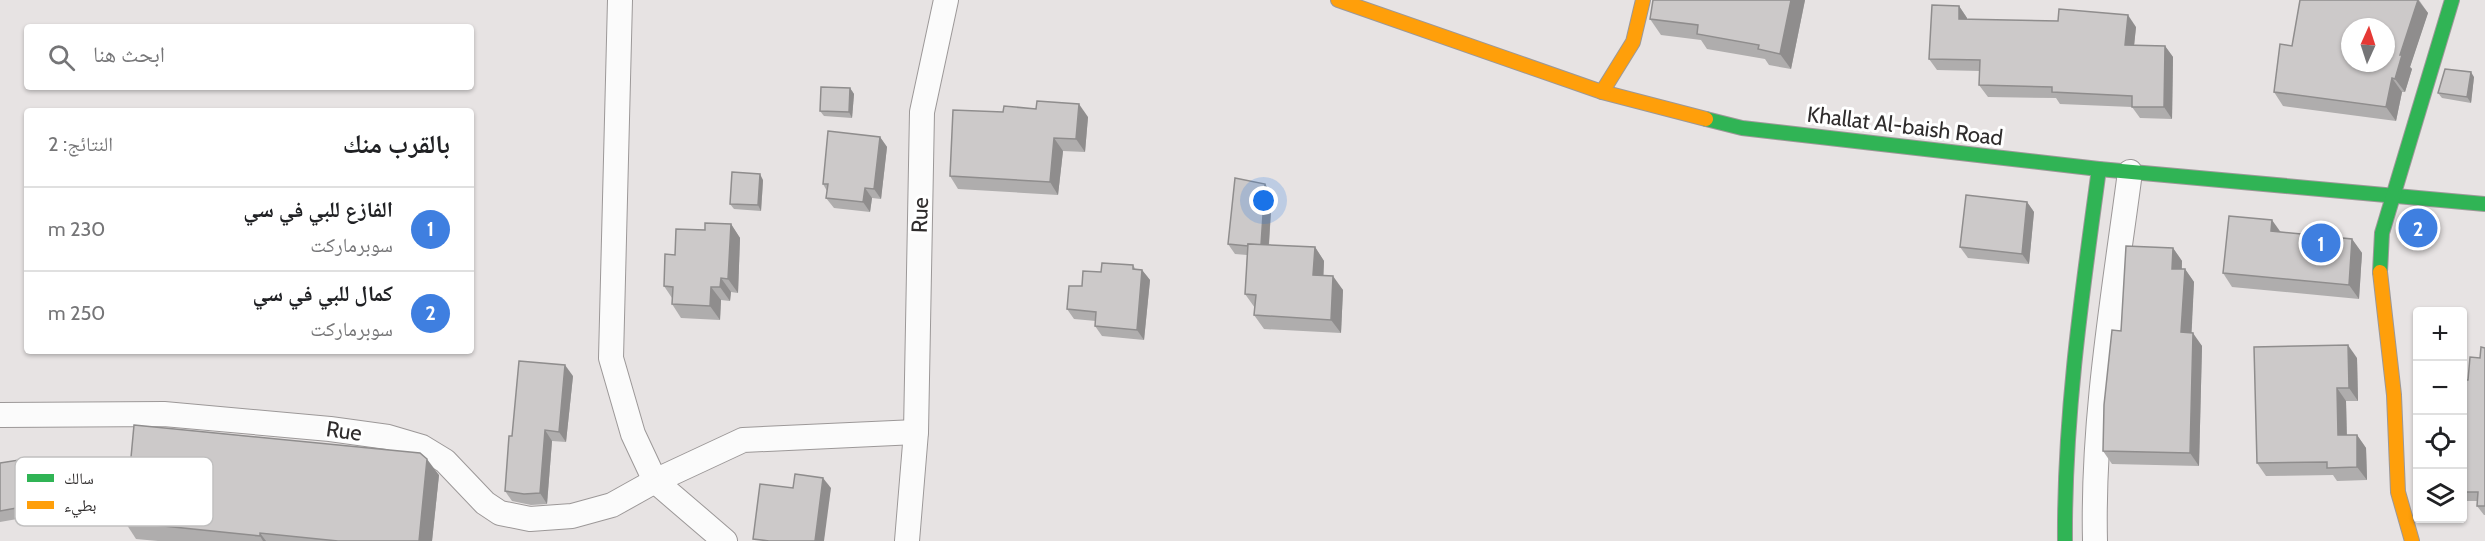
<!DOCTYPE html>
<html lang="ar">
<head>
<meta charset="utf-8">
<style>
  :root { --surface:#fff; --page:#f2f2f2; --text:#202124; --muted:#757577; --line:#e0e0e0; --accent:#1a73e8 }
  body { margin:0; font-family:Cabin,"Noto Naskh Arabic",sans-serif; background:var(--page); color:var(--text); direction:rtl }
  .controls { position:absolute; right:18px; bottom:18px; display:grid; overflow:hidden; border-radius:6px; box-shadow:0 2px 4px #0004 }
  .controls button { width:54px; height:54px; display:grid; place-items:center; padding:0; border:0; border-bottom:2px solid var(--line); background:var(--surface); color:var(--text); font:30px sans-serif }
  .compass { position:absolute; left:2341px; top:18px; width:54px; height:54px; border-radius:50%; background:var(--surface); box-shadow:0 2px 4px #0004; rotate:3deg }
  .you { position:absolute; left:1264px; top:201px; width:21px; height:21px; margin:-15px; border:4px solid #fff; border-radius:50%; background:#1a73e8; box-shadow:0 0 0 9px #1a73e833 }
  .badge { display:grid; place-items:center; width:39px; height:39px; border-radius:50%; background:var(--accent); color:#fff; font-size:20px; font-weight:700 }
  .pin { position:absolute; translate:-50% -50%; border:3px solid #fff; box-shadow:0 2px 6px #0006 }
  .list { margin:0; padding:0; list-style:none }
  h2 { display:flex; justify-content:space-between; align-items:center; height:78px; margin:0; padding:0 24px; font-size:26px }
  h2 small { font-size:20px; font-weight:400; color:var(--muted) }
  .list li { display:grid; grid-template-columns:39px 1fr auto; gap:18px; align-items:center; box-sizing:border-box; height:84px; padding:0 24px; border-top:2px solid var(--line) }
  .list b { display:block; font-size:22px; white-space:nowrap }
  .list p { margin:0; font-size:20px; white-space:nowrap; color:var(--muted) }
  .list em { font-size:20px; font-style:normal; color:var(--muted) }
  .icon { flex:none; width:33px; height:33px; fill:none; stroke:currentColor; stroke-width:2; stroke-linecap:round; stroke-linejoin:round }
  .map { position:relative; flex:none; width:2485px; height:541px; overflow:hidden; direction:ltr }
  .search { position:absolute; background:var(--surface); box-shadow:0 2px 4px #0004; left:24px; top:24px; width:450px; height:66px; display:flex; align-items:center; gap:15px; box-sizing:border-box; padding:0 21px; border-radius:6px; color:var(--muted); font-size:22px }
  .panel { position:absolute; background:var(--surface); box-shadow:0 2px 4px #0004; left:24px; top:108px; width:450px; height:246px; border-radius:6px; direction:rtl }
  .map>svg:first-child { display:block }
</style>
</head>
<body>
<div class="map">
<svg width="2485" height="541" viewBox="0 0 2485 541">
  <rect width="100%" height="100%" fill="#e7e3e3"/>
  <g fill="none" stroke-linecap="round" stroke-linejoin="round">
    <defs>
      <g id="street">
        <polyline points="620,0 611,358 633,434 655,481 725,541"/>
        <polyline points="0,415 164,414 330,429 388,437 422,447 445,461 485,503 500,513 530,519 572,516 612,505 655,481 743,440 916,432"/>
        <polyline points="907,541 916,432 922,112 946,0"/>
        <path d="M 2095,541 C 2092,418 2114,294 2130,172"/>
      </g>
      <g id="fast">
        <polyline points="1706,119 1742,128 2099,169 2485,204"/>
        <polyline points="2380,272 2382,233 2452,0"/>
        <path d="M 2065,541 C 2064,416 2082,293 2099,169"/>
      </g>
      <g id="slow">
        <polyline points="1338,0 1602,92 1706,119"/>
        <polyline points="1602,92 1633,42 1643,0"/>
        <polyline points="2380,272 2394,395 2398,492 2412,541"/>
      </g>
    </defs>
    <use href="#street" stroke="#9c9898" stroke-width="26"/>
    <use href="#fast" stroke="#9c9898" stroke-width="16"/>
    <use href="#slow" stroke="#9c9898" stroke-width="16"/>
    <use href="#street" stroke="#fbfbfb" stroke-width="24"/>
    <use href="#fast" stroke="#30b455" stroke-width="14"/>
    <use href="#slow" stroke="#ff9f0a" stroke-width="14"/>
  </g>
  <g fill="#afadad">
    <polygon points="1653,0 1805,0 1791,69 1769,65 1765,59 1707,49 1701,40 1661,35 1650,19"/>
    <polygon points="2300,0 2419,0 2428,13 2410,67 2412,69 2405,92 2402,92 2396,121 2283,106 2274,92 2292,46"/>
    <polygon points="1959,6 1967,18 1967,20 2136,27 2134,45 2165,46 2173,57 2172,119 2140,118 2132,107 2060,104 2056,98 1988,97 1979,85 1980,71 1937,70 1929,59"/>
    <polygon points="2474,77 2471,103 2442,98 2438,93"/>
    <polygon points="850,88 854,94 852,118 824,116 820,111"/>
    <polygon points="1088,117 1085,152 1063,151 1058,195 958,189 950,176"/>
    <polygon points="880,137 887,147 881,199 872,198 870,212 834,208 826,198 827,191 823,184"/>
    <polygon points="763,180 761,211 734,209 730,204"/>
    <polygon points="1265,184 1272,194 1269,245 1315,247 1324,261 1323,275 1343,290 1341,333 1264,329 1254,315 1255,308 1245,294 1247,255 1235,254 1228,244"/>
    <polygon points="2027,202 2034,212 2029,264 1968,258 1960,247"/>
    <polygon points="731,224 740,238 738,293 731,292 730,301 721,300 720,320 681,318 672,304 672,298 664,286 675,255 705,230"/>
    <polygon points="2280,232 2352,239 2362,253 2359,299 2232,287 2223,273"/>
    <polygon points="2173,248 2182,261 2182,269 2185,269 2194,282 2191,333 2202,346 2199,466 2112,464 2103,451 2121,331"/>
    <polygon points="1133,265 1136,270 1142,270 1150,280 1144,340 1102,336 1095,326 1096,321 1074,319 1067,309 1082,286 1101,272"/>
    <polygon points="2485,348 2485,515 2484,515 2477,506 2477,501 2463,501 2463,380 2468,380 2480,358"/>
    <polygon points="2357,358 2358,401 2346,401 2347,435 2357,435 2366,448 2367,480 2337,481 2333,475 2266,476 2257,463"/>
    <polygon points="573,376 566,442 552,441 547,504 531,505 512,501 505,491 512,436"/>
    <polygon points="25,459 32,469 40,515 0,522 0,463"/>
    <polygon points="439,475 432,541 158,541 136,539 125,522"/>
  </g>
  <g fill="#8f8d8d">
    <polygon points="1791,0 1805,0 1791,69 1780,54"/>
    <polygon points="2418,0 2428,13 2410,67 2412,69 2405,92 2395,79 2400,55"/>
    <polygon points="1959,6 1967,18 1967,31 1959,19"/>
    <polygon points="2128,15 2136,27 2133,56 2125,45"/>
    <polygon points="2165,46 2173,57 2172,119 2164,107"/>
    <polygon points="2471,72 2474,77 2471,103 2467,97"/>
    <polygon points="2392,78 2402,92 2396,121 2386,107"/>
    <polygon points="850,88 854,94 852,118 849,112"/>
    <polygon points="1079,104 1088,117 1085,152 1076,139"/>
    <polygon points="880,137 887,147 881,199 874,189"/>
    <polygon points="1054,138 1063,151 1058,195 1050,182"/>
    <polygon points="760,174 763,180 761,211 758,205"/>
    <polygon points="1265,184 1272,194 1268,257 1261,247"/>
    <polygon points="865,188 872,198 870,212 863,202"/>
    <polygon points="2027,202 2034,212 2029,264 2022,254"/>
    <polygon points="2272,220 2282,234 2271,231"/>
    <polygon points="731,224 740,238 738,293 728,279"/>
    <polygon points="2352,239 2362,253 2359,299 2349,285"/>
    <polygon points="1315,247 1324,261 1323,289 1313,275"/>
    <polygon points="2173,248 2182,261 2181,282 2172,269"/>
    <polygon points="2185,269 2194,282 2191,345 2181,332"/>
    <polygon points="1142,270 1150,280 1144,340 1137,330"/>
    <polygon points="1333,276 1343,290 1341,333 1331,320"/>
    <polygon points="721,278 731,292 730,301 720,287"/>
    <polygon points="711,287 721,300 720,320 710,306"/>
    <polygon points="2193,333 2202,346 2199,466 2190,453"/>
    <polygon points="2348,345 2357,358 2358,401 2349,388"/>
    <polygon points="565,365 573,376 566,442 559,432"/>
    <polygon points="2337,388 2346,401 2347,449 2338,435"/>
    <polygon points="545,430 552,441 547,504 540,493"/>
    <polygon points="2357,435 2366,448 2367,480 2357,467"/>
    <polygon points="25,459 32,469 40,515 33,505"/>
    <polygon points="427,459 439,475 432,541 419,541"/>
    <polygon points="823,478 831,488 824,541 815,541"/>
    <polygon points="260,533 266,541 263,541 260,536"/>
  </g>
  <g fill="#ccc9c9" stroke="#8f8d8d" stroke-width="1.5" fill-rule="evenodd">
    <polygon points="1653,0 1791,0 1780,54 1758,49 1759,45 1697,34 1698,25 1650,19"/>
    <path d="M 2300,0 L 2418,0 L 2400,55 L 2402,55 L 2395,79 L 2392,78 L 2386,107 L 2274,92 L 2280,44 L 2292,46 ZM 2350,27 L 2386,27 L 2386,63 L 2350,63 Z"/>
    <polygon points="1932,5 1959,6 1959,19 2058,21 2059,9 2128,15 2125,45 2165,46 2164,107 2132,107 2132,96 2052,92 2052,87 1979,85 1980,60 1929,59"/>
    <polygon points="2445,69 2471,72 2467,97 2438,93"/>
    <polygon points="821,87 850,88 849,112 820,111"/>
    <polygon points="1037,101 1079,104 1076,139 1054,138 1050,182 950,176 953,110 1003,112 1004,106 1036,109"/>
    <polygon points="828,131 880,137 874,189 865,188 863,202 826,198 828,184 823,184"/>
    <polygon points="732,172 760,174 758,205 730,204"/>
    <polygon points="1235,178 1265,184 1261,245 1248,244 1248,246 1228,244"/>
    <polygon points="1966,195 2027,202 2022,254 1960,247"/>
    <polygon points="2229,216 2272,220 2271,231 2352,239 2349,285 2223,273"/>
    <polygon points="705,223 731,224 728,279 721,278 720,287 711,287 710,306 672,304 673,287 664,286 665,254 675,255 676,229 705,230"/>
    <polygon points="1248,244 1315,247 1313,275 1333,276 1331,320 1254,315 1256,295 1245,294"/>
    <polygon points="2126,246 2173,248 2172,269 2185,269 2181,332 2193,333 2190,453 2103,451 2104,405 2112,330 2121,331"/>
    <polygon points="1102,263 1133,265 1133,269 1142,270 1137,330 1095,326 1096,312 1067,309 1069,286 1082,286 1083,271 1101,272"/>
    <polygon points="2348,345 2349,388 2337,388 2338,435 2357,435 2357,467 2327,468 2327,462 2257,463 2254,347"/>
    <polygon points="2481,347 2485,348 2485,506 2477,506 2478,492 2463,492 2463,380 2468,380 2470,357 2480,358"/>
    <polygon points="519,361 565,365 559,432 545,430 540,493 524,494 505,491 509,436 512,436"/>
    <polygon points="134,425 420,453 427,459 419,541 338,541 260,533 260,536 125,522"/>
    <polygon points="25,459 33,505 0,511 0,463"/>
    <polygon points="795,474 823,478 815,541 769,541 753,539 760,484 793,488"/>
  </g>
  <g text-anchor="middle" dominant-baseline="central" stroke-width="6" stroke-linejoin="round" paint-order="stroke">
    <g font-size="22" fill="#2f2c2c" stroke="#fff">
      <text transform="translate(1905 126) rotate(7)">Khallat Al-baish Road</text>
      <text transform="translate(920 215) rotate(-88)">Rue</text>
      <text transform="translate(344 431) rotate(8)">Rue</text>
    </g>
  </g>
  <rect x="15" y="457" width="198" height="69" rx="9" fill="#fff" stroke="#c1c0c0" stroke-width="1.5"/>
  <rect x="27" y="474" width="27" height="8" fill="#30b455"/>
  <rect x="27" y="501" width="27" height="8" fill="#ff9f0a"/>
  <g font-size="16" fill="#2f2c2c">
    <text x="64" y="484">سالك</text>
    <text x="64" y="511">بطيء</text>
  </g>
</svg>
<div class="controls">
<button>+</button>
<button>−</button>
<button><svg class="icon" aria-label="locate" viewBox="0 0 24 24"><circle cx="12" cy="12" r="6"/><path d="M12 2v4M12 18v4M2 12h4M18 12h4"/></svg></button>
<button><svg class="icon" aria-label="layers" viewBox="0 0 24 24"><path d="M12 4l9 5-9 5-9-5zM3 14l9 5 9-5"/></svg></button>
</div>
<svg class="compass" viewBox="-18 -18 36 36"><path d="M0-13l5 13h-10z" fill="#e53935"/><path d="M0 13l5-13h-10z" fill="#757577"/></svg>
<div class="you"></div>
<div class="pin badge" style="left:2321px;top:243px;background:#3f7fe0">1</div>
<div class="pin badge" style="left:2418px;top:228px;background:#3f7fe0">2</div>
<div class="search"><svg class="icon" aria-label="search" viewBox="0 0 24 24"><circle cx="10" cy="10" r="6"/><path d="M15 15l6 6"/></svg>ابحث هنا</div>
<section class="panel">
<h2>بالقرب منك<small>النتائج: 2</small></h2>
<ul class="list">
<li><span class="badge" style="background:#3f7fe0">1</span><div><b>الفازع للبي في سي</b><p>سوبرماركت</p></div><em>230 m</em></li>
<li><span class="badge" style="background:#3f7fe0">2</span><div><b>كمال للبي في سي</b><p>سوبرماركت</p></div><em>250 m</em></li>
</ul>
</section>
</div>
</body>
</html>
